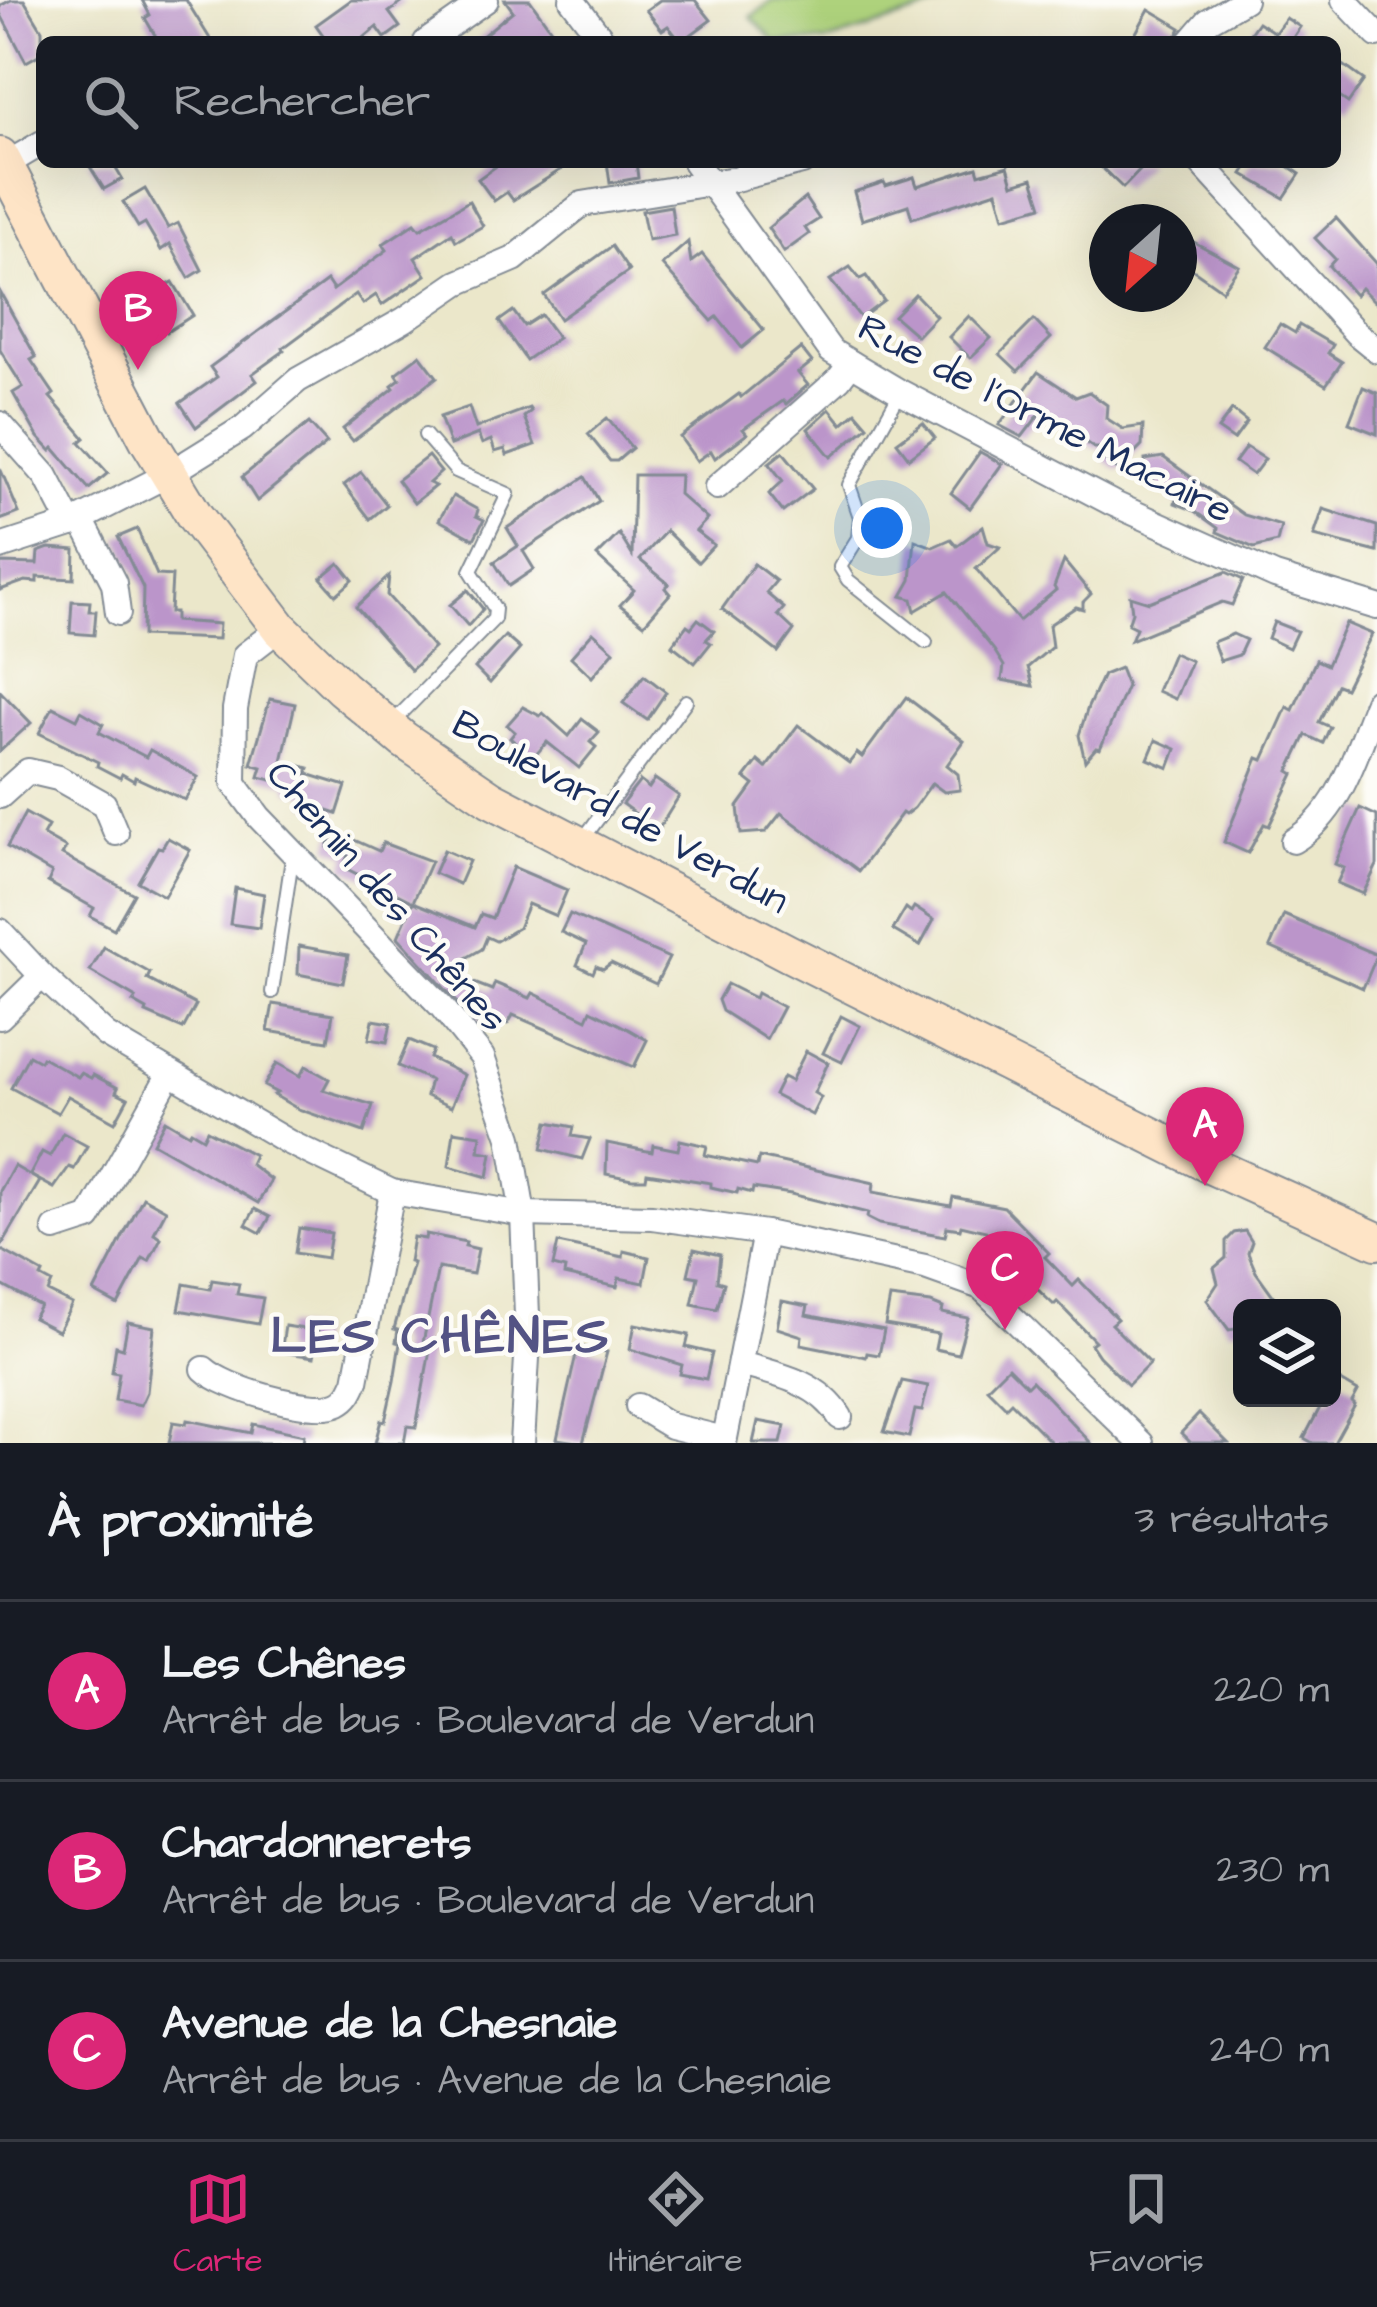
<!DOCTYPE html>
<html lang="fr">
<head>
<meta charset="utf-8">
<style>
  :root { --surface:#171b24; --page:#20242c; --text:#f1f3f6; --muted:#9ea1a6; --line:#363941; --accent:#db2777 }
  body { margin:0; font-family:"Architects Daughter",sans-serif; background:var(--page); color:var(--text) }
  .controls { position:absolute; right:36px; bottom:36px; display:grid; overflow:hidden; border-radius:18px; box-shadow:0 12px 48px #0002 }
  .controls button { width:108px; height:108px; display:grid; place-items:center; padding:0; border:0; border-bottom:3px solid var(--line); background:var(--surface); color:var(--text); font:60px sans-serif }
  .compass { position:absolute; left:1089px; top:204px; width:108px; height:108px; border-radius:50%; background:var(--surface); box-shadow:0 12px 48px #0002; rotate:207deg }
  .you { position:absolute; left:882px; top:528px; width:42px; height:42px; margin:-30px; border:9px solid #fff; border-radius:50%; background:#1a73e8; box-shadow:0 0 0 18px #1a73e833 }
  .badge { display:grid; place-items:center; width:78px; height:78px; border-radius:50%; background:var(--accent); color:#fff; font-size:39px; font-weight:700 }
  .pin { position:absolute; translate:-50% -99px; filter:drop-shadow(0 3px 6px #0008) }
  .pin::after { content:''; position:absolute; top:63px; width:42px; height:36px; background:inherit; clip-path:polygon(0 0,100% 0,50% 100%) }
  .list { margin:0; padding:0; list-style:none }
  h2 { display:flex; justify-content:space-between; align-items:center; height:156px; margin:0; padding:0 48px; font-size:51px }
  h2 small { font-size:39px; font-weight:400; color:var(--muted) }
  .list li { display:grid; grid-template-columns:78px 1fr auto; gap:36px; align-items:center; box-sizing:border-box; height:180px; padding:0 48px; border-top:3px solid var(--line) }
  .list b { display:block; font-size:45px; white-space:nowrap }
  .list p { margin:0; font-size:39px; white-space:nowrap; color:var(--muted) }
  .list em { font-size:39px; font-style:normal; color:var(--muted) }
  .icon { flex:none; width:66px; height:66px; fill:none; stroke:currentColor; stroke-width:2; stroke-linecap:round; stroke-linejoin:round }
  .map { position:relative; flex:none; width:1377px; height:1443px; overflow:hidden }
  .search { position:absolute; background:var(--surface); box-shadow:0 12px 48px #0002; left:36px; right:36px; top:36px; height:132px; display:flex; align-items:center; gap:30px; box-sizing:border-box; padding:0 42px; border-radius:18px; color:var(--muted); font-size:45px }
  .sheet { height:696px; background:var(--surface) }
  nav { display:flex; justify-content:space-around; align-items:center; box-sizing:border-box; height:168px; border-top:3px solid var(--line); background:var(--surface); font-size:33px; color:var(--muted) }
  nav a { display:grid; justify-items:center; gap:6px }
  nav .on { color:var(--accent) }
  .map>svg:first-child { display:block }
</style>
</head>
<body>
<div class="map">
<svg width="1377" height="1443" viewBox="0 0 1377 1443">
  <rect width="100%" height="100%" fill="#fdfcf7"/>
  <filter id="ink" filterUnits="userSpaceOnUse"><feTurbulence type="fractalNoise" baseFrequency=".00833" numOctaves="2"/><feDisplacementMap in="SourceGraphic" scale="24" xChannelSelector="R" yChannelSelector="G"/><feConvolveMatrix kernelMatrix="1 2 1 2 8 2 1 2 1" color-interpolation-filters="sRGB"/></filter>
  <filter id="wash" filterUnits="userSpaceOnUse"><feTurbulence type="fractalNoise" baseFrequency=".004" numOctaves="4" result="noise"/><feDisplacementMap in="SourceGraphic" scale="48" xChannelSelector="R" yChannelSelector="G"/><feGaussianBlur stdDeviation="2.7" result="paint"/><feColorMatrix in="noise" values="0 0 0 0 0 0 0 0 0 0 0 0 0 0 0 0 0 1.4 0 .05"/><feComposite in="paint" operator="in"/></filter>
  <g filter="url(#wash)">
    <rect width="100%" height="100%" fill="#ebe7ca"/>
    <polygon fill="#aed27b" stroke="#64806c" stroke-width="3" points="773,0 959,0 826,42 775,42 751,17"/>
    <g id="blocks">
      <g fill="#bb95ca">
        <polygon points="11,0 24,0 42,30 42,53 26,62 0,13 0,6"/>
        <polygon points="142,0 186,0 212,42 159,42 145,18 150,15"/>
        <polygon points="351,0 406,0 389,12 400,27 385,38 377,27 359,42 328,42 316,25"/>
        <polygon points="505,0 530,0 560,42 475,42 513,11"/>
        <polygon points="660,0 695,0 711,20 681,42 668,26 662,30 646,10"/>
        <polygon points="1149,9 1181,28 1174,42 1131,42"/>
        <polygon points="1286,18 1300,27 1290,42 1244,42 1258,22 1275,33"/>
        <polygon points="1335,59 1364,80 1348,103 1335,94"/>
        <polygon points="87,162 112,162 122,179 104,189"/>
        <polygon points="502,162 573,162 513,200 507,192 494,201 478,179"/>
        <polygon points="607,162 636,162 638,178 610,183"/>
        <polygon points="1096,162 1148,162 1123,188"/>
        <polygon points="1251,162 1282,162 1300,174 1284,198 1243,174"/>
        <polygon points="1008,166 1013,184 1033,178 1042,206 1004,217 997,191 912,218 908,205 862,220 854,192 884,182 886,186 914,177 917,186 977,167 979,174"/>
        <polygon points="145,189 168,228 178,223 202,270 189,278 170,244 161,250 145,223 138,227 123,202"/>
        <polygon points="805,198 819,219 805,228 809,234 784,252 768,228"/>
        <polygon points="469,201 483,226 456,241 452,233 415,258 426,275 382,305 376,295 363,304 356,294 283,348 284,351 252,374 257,381 196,427 180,403 217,377 210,367 327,281 333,290 387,250 383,244 415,223 420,229"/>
        <polygon points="671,206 675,235 648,240 642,211"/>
        <polygon points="1336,218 1377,264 1377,304 1361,288 1355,295 1329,266 1335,259 1315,238"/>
        <polygon points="1192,241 1239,266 1222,290 1179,260 1179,255"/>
        <polygon points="688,242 691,262 702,254 764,330 742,348 717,317 712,321 662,265"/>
        <polygon points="612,246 629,271 560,319 544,295"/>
        <polygon points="850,267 860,279 866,276 884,301 861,318 830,280"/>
        <polygon points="173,282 193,315 167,332 146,297"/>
        <polygon points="0,292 36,357 31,360 54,394 50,397 85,438 80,442 108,473 89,489 54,448 51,451 38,437 13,393 23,387 0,350"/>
        <polygon points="915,294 936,316 917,336 894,316"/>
        <polygon points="513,311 524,326 541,315 558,338 526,360 499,321"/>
        <polygon points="969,316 991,338 970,358 949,337"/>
        <polygon points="1034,320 1051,338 1018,371 1000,354"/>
        <polygon points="1280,324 1295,333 1299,325 1333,345 1328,353 1342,362 1326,385 1265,347"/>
        <polygon points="801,348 812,362 798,373 808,385 786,404 783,401 743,429 747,434 715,458 711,451 697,461 680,437 739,394 741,397"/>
        <polygon points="420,355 437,377 353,441 343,429 394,388 392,385 400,379 396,373"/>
        <polygon points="1038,372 1076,397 1089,392 1107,405 1106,418 1123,429 1143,426 1142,446 1118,470 1104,460 1101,448 1094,448 1041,412 1022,437 999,425"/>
        <polygon points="1363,387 1377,393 1377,434 1349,423"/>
        <polygon points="469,407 476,428 529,408 531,411 524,417 535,445 507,455 505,449 495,452 491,440 482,444 478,434 450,445 440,417"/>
        <polygon points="830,409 842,424 856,412 868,426 831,457 808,429"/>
        <polygon points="1232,410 1247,422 1234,440 1218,429"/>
        <polygon points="607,418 632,448 617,461 610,461 588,434"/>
        <polygon points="309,423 327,443 257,501 242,477"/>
        <polygon points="923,423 935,438 909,458 897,442"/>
        <polygon points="1246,447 1265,459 1253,475 1235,462"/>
        <polygon points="783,452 813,489 783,512 769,494 783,481 769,463"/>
        <polygon points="980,452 1002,464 970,508 951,493"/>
        <polygon points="428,456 441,472 429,483 435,486 414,503 397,480"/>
        <polygon points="1163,457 1244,515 1281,526 1277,542 1254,548 1217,532 1218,528 1193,510 1175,503 1176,498 1147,477 1145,460"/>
        <polygon points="0,468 19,513 0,520"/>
        <polygon points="361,472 387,505 370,519 344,485"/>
        <polygon points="634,475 680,475 679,494 707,519 696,531 714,545 698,562 666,531 640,560 669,584 665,588 670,594 644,624 620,605 634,590 597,556 619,534 632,555"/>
        <polygon points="585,477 599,501 523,551 534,569 509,586 494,562 518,546 507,528"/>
        <polygon points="453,496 478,510 476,516 484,520 474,539 439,520"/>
        <polygon points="1323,509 1377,526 1377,552 1314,536"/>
        <polygon points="983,526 988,543 1000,547 976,569 1019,621 1056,590 1054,587 1064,561 1091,594 1083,602 1083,609 1076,607 1049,625 1052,647 1028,667 1033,686 1002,680 1004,666 994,650 947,592 915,611 912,599 902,596 911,580 915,540 933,547 951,539 957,546"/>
        <polygon points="137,529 157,575 172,576 170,612 175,612 175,621 219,624 218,639 142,636 143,588 118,537"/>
        <polygon points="49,548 75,550 74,579 37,577 37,582 25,581 0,590 0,563 37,564 38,552"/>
        <polygon points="339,563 353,580 336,595 321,578"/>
        <polygon points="754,564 776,581 766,593 784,608 778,615 794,630 778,652 722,609"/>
        <polygon points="1226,572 1243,580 1232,605 1222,602 1131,640 1136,628 1128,624 1132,612 1130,596 1149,602"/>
        <polygon points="389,576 387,595 434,648 411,670 356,607"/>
        <polygon points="468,590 483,609 468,626 450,605"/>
        <polygon points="72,601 90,602 89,611 96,611 94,635 70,633"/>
        <polygon points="698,619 714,631 706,640 711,643 695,663 672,645 687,625 691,628"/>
        <polygon points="1274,622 1297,631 1289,648 1268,638"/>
        <polygon points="1346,623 1372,634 1345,688 1337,685 1319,722 1330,727 1323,743 1306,735 1289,771 1294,774 1269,826 1264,824 1248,853 1224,842 1258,758 1263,760 1287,707 1293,710 1316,660 1327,665"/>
        <polygon points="593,632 614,651 592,677 571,657"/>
        <polygon points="1233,634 1246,640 1239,655 1220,661 1213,642"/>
        <polygon points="505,636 520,649 490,683 475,668"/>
        <polygon points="1173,653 1191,661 1175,699 1157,691"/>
        <polygon points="1120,668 1127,686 1100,749 1096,748 1085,761 1079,735 1088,707 1103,675"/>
        <polygon points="644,675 666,692 647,720 623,703"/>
        <polygon points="0,691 31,723 0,751"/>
        <polygon points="906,697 964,741 947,765 958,774 960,790 944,792 932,783 914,808 905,815 902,813 859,871 781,813 766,832 741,834 738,807 754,785 745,778 758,761 766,768 798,725 849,763 857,753 862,757"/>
        <polygon points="270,699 295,704 282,761 309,768 307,774 346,786 337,814 306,804 309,796 287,790 288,784 259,777 262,767 251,764"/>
        <polygon points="53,707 77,719 81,711 103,724 99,732 123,745 146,757 150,750 198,777 185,800 135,777 134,781 122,774 120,778 97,766 98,762 39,733"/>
        <polygon points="523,707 540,716 543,713 569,736 582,719 599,732 590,742 596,747 579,768 547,742 533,758 510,738 515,732 507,725"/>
        <polygon points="1156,740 1176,749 1169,768 1148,759"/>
        <polygon points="655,779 679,796 658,830 622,804 640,781 649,788"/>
        <polygon points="1360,808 1377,816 1377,865 1363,894 1337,883 1344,868 1335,864"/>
        <polygon points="25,813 48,826 43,835 66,848 62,855 134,894 114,929 90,916 94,908 48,882 52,873 7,847"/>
        <polygon points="334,831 379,851 383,843 431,861 413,902 475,927 481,914 492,918 513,867 567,890 556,916 528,904 518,928 496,941 487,937 482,949 443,971 492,990 495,983 530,998 533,993 587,1019 591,1010 628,1029 647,1040 634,1067 513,1015 508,1024 483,1013 477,1024 398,937 413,902 343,867 348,855 328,847"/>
        <polygon points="168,838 190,850 164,896 138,882 158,847 162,848"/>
        <polygon points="444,850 469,861 459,884 434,873"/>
        <polygon points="235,888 264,894 259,928 230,924"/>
        <polygon points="914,907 934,920 920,946 893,930 906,908 911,912"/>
        <polygon points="570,914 669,958 656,984 611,963 603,969 596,966 593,973 577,965 586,944 561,932"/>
        <polygon points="1284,915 1377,955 1363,988 1270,947"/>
        <polygon points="299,946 348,955 343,983 298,974"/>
        <polygon points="104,947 150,973 147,979 196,1005 183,1029 146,1013 147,1010 133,1002 136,998 90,971"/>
        <polygon points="727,984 755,998 757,993 783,1007 766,1039 722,1011 718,1000"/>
        <polygon points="273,1004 333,1014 328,1041 268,1031"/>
        <polygon points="841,1016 860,1026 842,1062 823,1053"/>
        <polygon points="373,1020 391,1023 387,1042 369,1039"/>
        <polygon points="409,1040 433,1050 430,1058 464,1075 451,1107 426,1096 430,1080 398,1066"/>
        <polygon points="806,1051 828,1063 814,1093 821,1097 812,1115 774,1095 783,1077 791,1081"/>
        <polygon points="29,1055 40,1061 42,1057 78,1077 81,1073 91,1078 93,1075 118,1088 116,1092 128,1098 115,1122 68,1096 58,1113 11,1088"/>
        <polygon points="277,1063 300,1076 306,1066 329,1079 323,1090 373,1105 364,1132 298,1109 274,1095 277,1093 264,1086"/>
        <polygon points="165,1120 189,1134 191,1131 203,1138 207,1130 254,1155 250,1164 271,1180 258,1203 153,1143"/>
        <polygon points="548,1122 574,1127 572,1136 590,1139 582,1159 542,1149"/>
        <polygon points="454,1131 481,1135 479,1151 492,1153 488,1177 449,1166"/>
        <polygon points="63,1133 87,1146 74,1169 69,1167 54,1188 30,1175 42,1152 50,1156"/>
        <polygon points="680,1140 707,1146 705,1155 757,1166 759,1157 874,1183 873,1192 951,1206 953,1197 1004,1207 1049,1253 1045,1257 1073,1286 1079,1280 1117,1319 1111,1324 1150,1363 1128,1385 1099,1356 1091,1344 1095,1341 1057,1302 1054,1305 1034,1286 1036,1284 986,1231 961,1225 960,1229 947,1227 945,1236 879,1224 867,1218 868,1213 791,1194 753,1188 752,1193 738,1189 737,1193 711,1187 711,1183 647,1173 646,1179 632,1179 606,1174 607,1143 652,1152 653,1145 678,1150"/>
        <polygon points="14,1166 40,1181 0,1248 0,1191"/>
        <polygon points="143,1197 166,1210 154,1233 161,1238 149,1261 143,1258 118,1305 94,1292"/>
        <polygon points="255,1209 270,1217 261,1233 246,1225"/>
        <polygon points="299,1228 331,1233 327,1258 295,1253"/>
        <polygon points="1245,1231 1252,1242 1248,1253 1256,1272 1277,1301 1264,1308 1242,1308 1242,1328 1229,1330 1207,1300 1218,1283 1214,1268 1226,1258 1226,1241 1234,1233"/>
        <polygon points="426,1234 466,1242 465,1246 478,1249 473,1274 438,1268 422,1348 430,1350 416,1427 407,1426 404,1443 375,1443 381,1420 385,1421 394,1381 400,1343 396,1342 398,1330 394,1329 413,1263 409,1262 413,1237 425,1239"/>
        <polygon points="558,1243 623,1257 624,1251 649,1257 644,1283 619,1278 617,1287 564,1275 565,1269 553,1266"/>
        <polygon points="0,1249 43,1273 41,1277 52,1283 48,1292 72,1304 58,1331 33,1318 40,1306 0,1284"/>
        <polygon points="694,1249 720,1255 717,1281 724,1283 717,1309 692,1304 698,1277 688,1275"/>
        <polygon points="212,1280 239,1284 237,1294 263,1298 258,1324 179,1310 184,1284 210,1289"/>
        <polygon points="890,1298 931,1303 943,1308 942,1313 968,1318 958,1354 935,1349 938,1334 885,1325"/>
        <polygon points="782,1301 808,1306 806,1315 884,1330 879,1355 867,1353 866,1357 801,1344 802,1336 777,1328"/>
        <polygon points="128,1322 154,1327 147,1392 141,1405 115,1400 119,1373 112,1372 116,1346 123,1348"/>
        <polygon points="635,1324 689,1335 686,1347 712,1353 706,1379 680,1374 682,1365 630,1349"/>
        <polygon points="285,1326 318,1331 314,1357 281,1352"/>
        <polygon points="578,1346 607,1352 583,1443 557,1439"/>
        <polygon points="1008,1367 1027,1386 1032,1381 1091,1443 1052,1443 1011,1402 1006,1407 987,1388"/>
        <polygon points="1336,1378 1358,1391 1352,1402 1355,1405 1334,1443 1313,1443 1304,1438 1325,1398 1332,1398"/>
        <polygon points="902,1381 928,1386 922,1411 915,1410 909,1437 884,1432"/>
        <polygon points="1199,1414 1228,1443 1191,1443 1181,1433"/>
        <polygon points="187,1420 251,1433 253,1424 304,1435 303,1443 169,1443 173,1422 186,1424"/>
        <polygon points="758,1421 785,1426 781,1443 753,1443"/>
      </g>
    </g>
  </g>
  <g filter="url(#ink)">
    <use href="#blocks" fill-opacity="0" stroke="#838b94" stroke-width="3"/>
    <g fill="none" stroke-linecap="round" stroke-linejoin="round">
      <defs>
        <g id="service">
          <polyline points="900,393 849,485 860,517 858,538 840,567 848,580 926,642"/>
          <polyline points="393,722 494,619 495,609 471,571 508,494 456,471 425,435"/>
          <polyline points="583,839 686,701"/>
          <polyline points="272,992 293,852"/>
        </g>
        <g id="minor">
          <polyline points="572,0 604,42"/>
          <polyline points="1344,0 1377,35"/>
          <polyline points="426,42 486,0"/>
          <polyline points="1190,42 1208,21 1244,0"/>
          <polyline points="695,162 831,351 900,392 1112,503 1275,576 1377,607"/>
          <polyline points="1200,162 1356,333 1377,350"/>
          <polyline points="5,165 42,143"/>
          <polyline points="0,424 46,476 71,524"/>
          <polyline points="717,487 839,379 851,363"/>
          <polyline points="81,519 114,583 118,613"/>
          <polyline points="0,547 71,524 169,474 243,428 298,380 404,320 458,283 514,259 582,204 735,179 802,162"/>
          <polyline points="280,628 245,655 235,709 234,783 259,817 442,1007 482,1057 510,1137 523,1214 528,1341 522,1443"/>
          <polyline points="0,796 28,771 58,778 104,804 116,833"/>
          <path d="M 1293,841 C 1342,812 1356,751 1377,701"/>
          <polyline points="0,931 42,976 106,1035 288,1142 392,1192 523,1214 652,1217 765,1233 925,1267 981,1287 1141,1443"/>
          <polyline points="0,1017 42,976"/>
          <polyline points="55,1229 89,1218 169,1075"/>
          <path d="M 740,1364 C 777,1374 819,1382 840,1417"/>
          <path d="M 204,1369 C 224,1388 313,1415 339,1403 C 349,1398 352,1390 356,1381 L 392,1192"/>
          <polyline points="638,1406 671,1426 724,1439"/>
          <polyline points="724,1443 765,1233"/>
        </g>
        <polyline id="secondary" points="0,156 147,438 194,515 280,628 342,688 404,740 491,799 788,953 1212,1166 1377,1241"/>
      </defs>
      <use href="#service" stroke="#838b94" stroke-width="16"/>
      <use href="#minor" stroke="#838b94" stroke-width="28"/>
      <use href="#secondary" stroke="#838b94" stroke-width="40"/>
      <use href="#service" stroke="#fff" stroke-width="12"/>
      <use href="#minor" stroke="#fff" stroke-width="24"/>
      <use href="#secondary" stroke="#fee4c6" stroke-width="36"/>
    </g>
  </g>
  <g text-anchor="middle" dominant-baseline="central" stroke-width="9" stroke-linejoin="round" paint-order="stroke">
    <g font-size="39" fill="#1b2f5e" stroke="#fdfcf7">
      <text transform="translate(1045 420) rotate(27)">Rue de l'Orme Macaire</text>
      <text transform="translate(620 813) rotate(29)">Boulevard de Verdun</text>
      <text transform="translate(386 897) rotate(49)">Chemin des Chênes</text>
    </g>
    <g font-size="51" font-weight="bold" letter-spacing="3" fill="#535384" stroke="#fdfcf7">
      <text x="441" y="1337">LES CHÊNES</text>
    </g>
  </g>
</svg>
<div class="controls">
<button><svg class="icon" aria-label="layers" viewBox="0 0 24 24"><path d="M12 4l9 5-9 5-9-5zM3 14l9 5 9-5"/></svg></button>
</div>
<svg class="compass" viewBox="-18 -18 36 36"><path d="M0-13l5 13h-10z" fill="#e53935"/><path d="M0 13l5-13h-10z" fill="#9ea1a6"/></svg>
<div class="you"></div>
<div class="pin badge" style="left:1205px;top:1186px">A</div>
<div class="pin badge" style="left:138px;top:370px">B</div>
<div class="pin badge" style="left:1005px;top:1330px">C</div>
<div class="search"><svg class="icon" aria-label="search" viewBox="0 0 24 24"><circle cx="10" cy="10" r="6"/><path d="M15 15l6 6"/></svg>Rechercher</div>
</div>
<section class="sheet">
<h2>À proximité<small>3 résultats</small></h2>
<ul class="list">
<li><span class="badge">A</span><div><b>Les Chênes</b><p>Arrêt de bus · Boulevard de Verdun</p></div><em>220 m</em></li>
<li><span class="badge">B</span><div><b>Chardonnerets</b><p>Arrêt de bus · Boulevard de Verdun</p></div><em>230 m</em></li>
<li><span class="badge">C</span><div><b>Avenue de la Chesnaie</b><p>Arrêt de bus · Avenue de la Chesnaie</p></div><em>240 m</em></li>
</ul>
</section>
<nav>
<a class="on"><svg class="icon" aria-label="map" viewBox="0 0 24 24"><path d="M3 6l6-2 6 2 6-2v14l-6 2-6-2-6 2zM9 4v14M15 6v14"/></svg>Carte</a>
<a><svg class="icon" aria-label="directions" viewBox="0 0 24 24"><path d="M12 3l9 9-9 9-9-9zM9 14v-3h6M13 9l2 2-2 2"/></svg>Itinéraire</a>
<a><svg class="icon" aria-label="saved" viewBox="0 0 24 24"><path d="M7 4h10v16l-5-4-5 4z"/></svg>Favoris</a>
</nav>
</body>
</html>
